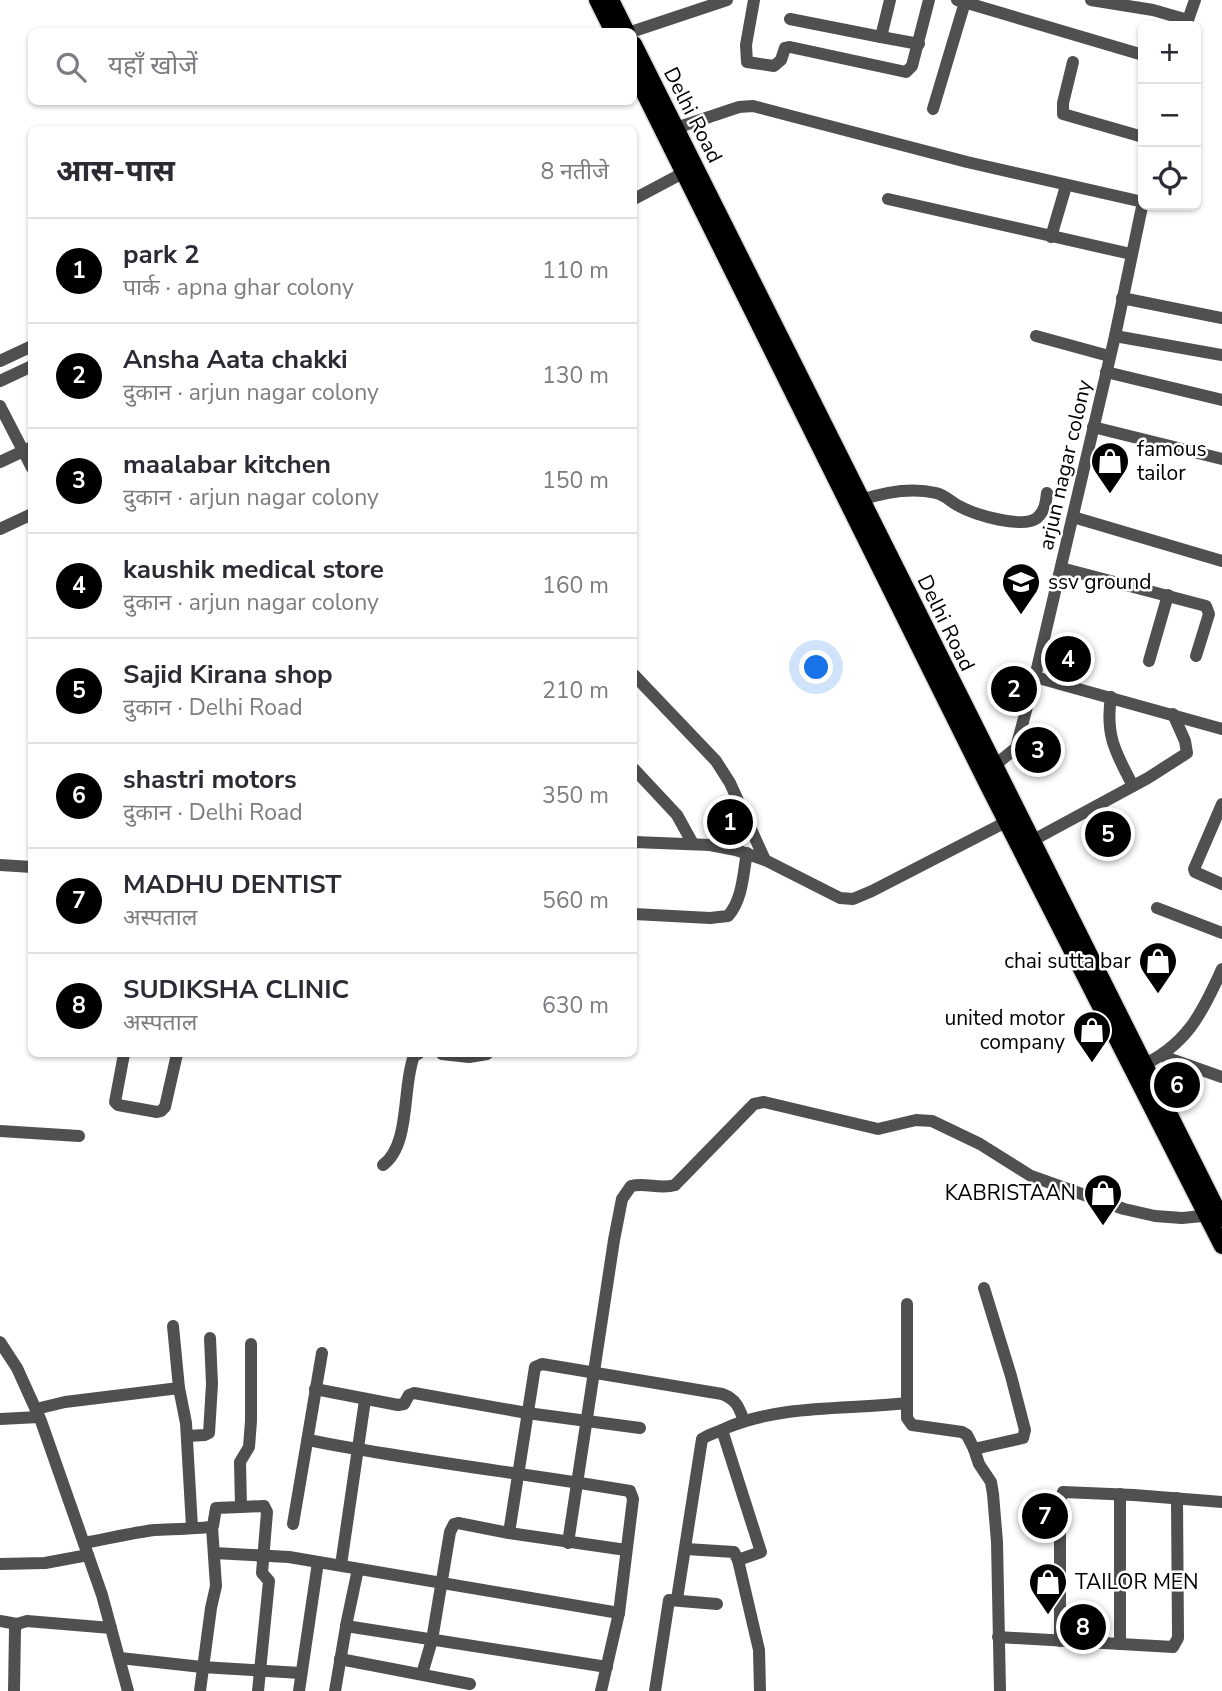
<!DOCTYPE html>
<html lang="hi">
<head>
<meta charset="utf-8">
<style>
  :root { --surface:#fff; --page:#f7f7f7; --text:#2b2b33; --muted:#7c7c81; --line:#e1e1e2; --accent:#000 }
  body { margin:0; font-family:"Nunito Sans","Noto Sans Devanagari",sans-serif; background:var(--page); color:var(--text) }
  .controls { position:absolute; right:21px; top:21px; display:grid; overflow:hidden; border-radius:10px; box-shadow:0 2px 5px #0004 }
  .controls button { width:63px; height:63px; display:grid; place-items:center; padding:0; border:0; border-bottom:2px solid var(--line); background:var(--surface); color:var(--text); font:35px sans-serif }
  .you { position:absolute; left:817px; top:668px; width:24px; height:24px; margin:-18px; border:5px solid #fff; border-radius:50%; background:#1a73e8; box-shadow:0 0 0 10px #1a73e833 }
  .badge { display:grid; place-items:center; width:46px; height:46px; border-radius:50%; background:var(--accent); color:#fff; font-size:23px; font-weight:700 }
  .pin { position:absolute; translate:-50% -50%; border:4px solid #fff; box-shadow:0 2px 7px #0006 }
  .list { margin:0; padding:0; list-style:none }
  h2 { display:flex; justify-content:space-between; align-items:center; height:91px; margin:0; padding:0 28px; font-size:30px }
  h2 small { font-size:23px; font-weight:400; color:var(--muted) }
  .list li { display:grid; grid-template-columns:46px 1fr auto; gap:21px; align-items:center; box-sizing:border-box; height:105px; padding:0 28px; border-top:2px solid var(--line) }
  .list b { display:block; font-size:26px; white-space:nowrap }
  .list p { margin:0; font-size:23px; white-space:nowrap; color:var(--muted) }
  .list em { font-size:23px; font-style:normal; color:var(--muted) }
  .icon { flex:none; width:38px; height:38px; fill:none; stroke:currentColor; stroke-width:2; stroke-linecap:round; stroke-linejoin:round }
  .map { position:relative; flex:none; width:1222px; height:1691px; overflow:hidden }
  .search { position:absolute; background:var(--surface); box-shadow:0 2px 5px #0004; left:28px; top:28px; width:609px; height:77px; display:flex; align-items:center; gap:18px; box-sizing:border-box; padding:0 24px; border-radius:10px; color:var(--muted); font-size:26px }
  .panel { position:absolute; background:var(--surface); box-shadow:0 2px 5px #0004; left:28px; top:126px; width:609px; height:931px; border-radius:10px }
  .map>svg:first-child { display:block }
</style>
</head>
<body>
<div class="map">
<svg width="1222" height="1691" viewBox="0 0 1222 1691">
  <rect width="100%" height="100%" fill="#fff"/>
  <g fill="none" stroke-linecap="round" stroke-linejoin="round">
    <defs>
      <g id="major">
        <polyline points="597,0 613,32"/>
        <polyline points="611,0 627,32"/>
        <polyline points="634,44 1222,1219"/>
        <polyline points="634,73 988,786 1222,1246"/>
      </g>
    </defs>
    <use href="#major" stroke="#dbdbdb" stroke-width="19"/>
    <g stroke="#505050" stroke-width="12">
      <polyline points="754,0 746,45 747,62 774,66 781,60 785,48 790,47 906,72 912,66 929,0"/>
      <polyline points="957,0 1143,55"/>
      <polyline points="1091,0 1153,10 1188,20 1187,26"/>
      <polyline points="790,19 881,37 890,0"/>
      <polyline points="1188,20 1195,0"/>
      <polyline points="631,32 727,0"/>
      <polyline points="881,37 919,44"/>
      <polyline points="1073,62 1063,103 1063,114 1143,137"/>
      <polyline points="933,109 965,2"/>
      <polyline points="676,128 739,107 753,106 967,162 1143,202"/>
      <polyline points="634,199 683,173"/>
      <polyline points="888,199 1131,254"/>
      <polyline points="1051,237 1066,186"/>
      <polyline points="1122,298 1222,318"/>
      <polyline points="1036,336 1109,356"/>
      <polyline points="1115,336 1222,355"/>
      <polyline points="0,361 32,346"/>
      <polyline points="1106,372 1222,400"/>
      <polyline points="0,381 32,366"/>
      <polyline points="0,406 32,468"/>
      <polyline points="1093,427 1222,459"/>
      <polyline points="0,462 32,447"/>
      <path d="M 861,500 C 885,492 911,487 936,493 C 945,495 951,502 959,506 C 975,515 1023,529 1037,518 C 1045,511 1046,502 1047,493"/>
      <polyline points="1073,517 1222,561"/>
      <polyline points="0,529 32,514"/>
      <polyline points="1061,568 1206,606 1209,614 1196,656"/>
      <polyline points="1149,661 1168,595"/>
      <polyline points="634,675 716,761 730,783 765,860"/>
      <polyline points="1035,677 1222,729"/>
      <path d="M 1111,697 C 1105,736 1116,753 1133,786"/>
      <polyline points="994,766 1016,748 1035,677 1115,336 1143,202"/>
      <polyline points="634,769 677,815 693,844"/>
      <polyline points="1222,804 1194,869 1195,872 1222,884"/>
      <polyline points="634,842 710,845 736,850 765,860 840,898 853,899 872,891 1006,822"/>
      <polyline points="1026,844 1148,778 1187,753 1185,741 1173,714"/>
      <polyline points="0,865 32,867"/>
      <polyline points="1157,908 1222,933"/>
      <path d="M 634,914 L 710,918 L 728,916 C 743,899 743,873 747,853"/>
      <polyline points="124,1054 115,1102 118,1105 157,1112 161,1111 165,1107 177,1054"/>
      <polyline points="442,1054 469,1057 487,1054"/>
      <polyline points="1162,1056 1222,1077"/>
      <path d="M 1139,1067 C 1186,1046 1202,1014 1222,969"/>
      <polyline points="0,1131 79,1136"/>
      <path d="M 383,1165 C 411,1145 402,1085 414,1056 L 418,1054"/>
      <polyline points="0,1342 17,1368 41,1421 102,1595 128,1691"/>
      <polyline points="179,1388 186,1423 192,1527"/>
      <polyline points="315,1389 398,1405 404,1404 409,1395 414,1393 527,1413 640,1428"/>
      <polyline points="907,1403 907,1418 912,1425 962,1432 967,1435 974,1449 1023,1438 1025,1430 1011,1376 984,1288"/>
      <polyline points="36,1409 65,1402 179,1388 173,1326"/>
      <polyline points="0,1419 39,1417"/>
      <polyline points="187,1436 205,1435 209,1433 212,1384 210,1338"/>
      <path d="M 308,1440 C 414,1461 523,1473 630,1491 L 633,1499 L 619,1613 L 601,1691"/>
      <polyline points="974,1449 979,1464 991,1482 993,1494 997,1542 1000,1691"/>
      <polyline points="1120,1494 1120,1644"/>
      <polyline points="241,1507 264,1506 267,1512 262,1573 269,1581 258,1691"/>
      <polyline points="293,1524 322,1353"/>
      <path d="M 509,1533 L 535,1367 L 542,1364 L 722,1394 C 736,1399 739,1407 744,1421"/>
      <path d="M 84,1543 C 107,1539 131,1533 154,1530 C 166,1529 206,1529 213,1526 L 216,1508 L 241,1507 L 240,1462 L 249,1447 L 251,1421 L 251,1344"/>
      <path d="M 568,1543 L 614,1240 L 622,1199 L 631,1186 C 646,1182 660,1190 675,1185 L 754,1104 L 764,1102 L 878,1129 L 916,1120 L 932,1121 L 980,1144 L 1031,1176 L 1124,1209 L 1155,1216 L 1182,1218 L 1213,1215"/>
      <polyline points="686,1549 734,1552 738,1560 761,1552 722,1430"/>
      <polyline points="214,1553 289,1557 619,1613"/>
      <polyline points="738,1560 759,1650 760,1691"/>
      <polyline points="0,1564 45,1563 88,1555"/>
      <polyline points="341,1565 365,1400"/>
      <path d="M 677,1599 L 702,1439 C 709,1434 718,1432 726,1428 C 784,1404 846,1410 907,1403 L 907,1304"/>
      <polyline points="0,1621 17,1624"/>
      <polyline points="346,1626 607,1667"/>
      <polyline points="998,1637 1173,1647 1178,1638 1177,1498"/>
      <polyline points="1060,1641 1060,1500 1063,1492 1134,1495 1222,1502"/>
      <polyline points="120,1658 202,1667 301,1673"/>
      <polyline points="340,1659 470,1684"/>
      <polyline points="422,1674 432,1640 450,1532 454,1524 458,1523 509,1533 626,1550"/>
      <polyline points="14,1691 15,1629 17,1624 27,1621 111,1628"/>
      <polyline points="200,1691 211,1608 216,1586 212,1527"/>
      <polyline points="299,1691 318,1562"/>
      <polyline points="335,1691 347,1621 358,1569"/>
      <polyline points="655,1691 669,1600 717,1604"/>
    </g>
    <use href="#major" stroke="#000" stroke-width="16"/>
  </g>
  <defs>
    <symbol id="shop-pin" viewBox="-11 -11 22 30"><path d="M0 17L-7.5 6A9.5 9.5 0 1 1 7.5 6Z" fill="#000" stroke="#fff"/><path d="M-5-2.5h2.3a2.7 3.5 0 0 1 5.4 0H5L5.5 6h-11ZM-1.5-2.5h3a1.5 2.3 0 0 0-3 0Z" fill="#fff"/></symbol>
    <symbol id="university-pin" viewBox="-11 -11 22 30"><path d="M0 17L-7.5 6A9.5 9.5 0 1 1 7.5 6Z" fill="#000" stroke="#fff"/><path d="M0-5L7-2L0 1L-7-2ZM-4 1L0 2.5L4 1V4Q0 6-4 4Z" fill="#fff"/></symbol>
  </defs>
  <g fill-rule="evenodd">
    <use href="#shop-pin" x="1088" y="439" width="44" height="60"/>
    <use href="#university-pin" x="999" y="560" width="44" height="60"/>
    <use href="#shop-pin" x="1136" y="939" width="44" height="60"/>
    <use href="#shop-pin" x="1070" y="1008" width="44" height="60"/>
    <use href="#shop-pin" x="1081" y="1171" width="44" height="60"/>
    <use href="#shop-pin" x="1026" y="1560" width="44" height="60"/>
  </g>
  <g text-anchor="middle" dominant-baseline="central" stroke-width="5" stroke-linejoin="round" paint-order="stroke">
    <g font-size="21" fill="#000" stroke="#fff">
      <text transform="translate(693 115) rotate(63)">Delhi Road</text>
      <text transform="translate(1065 465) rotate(-77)">arjun nagar colony</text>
      <text transform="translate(946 623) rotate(64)">Delhi Road</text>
    </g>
    <g font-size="21" fill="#000" stroke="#fff" text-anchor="start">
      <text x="1137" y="449">famous<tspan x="1137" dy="24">tailor</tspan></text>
      <text x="1048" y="582">ssv ground</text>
      <text x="1131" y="961" text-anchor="end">chai sutta bar</text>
      <text x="1065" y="1018" text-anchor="end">united motor<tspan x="1065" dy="24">company</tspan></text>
      <text x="1076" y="1193" text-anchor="end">KABRISTAAN</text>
      <text x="1075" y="1582">TAILOR MEN</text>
    </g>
  </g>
</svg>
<div class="controls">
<button>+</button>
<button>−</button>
<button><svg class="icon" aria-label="locate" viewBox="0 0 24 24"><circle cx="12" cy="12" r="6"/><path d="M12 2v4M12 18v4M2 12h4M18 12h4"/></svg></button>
</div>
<div class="you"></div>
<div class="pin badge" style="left:730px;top:822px">1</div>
<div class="pin badge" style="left:1014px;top:689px">2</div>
<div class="pin badge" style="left:1038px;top:750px">3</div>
<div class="pin badge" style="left:1068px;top:659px">4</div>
<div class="pin badge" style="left:1108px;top:834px">5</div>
<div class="pin badge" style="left:1177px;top:1085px">6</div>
<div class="pin badge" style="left:1045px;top:1516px">7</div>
<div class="pin badge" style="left:1083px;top:1627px">8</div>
<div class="search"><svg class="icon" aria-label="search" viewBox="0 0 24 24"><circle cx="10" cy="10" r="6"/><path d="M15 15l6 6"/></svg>यहाँ खोजें</div>
<section class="panel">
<h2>आस-पास<small>8 नतीजे</small></h2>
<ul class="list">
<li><span class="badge">1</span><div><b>park 2</b><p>पार्क · apna ghar colony</p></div><em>110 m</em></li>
<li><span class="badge">2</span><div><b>Ansha Aata chakki</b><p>दुकान · arjun nagar colony</p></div><em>130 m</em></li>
<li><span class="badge">3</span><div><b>maalabar kitchen</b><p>दुकान · arjun nagar colony</p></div><em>150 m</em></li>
<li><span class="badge">4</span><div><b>kaushik medical store</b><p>दुकान · arjun nagar colony</p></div><em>160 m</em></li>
<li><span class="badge">5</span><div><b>Sajid Kirana shop</b><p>दुकान · Delhi Road</p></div><em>210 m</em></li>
<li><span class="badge">6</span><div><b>shastri motors</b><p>दुकान · Delhi Road</p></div><em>350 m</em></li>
<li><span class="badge">7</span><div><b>MADHU DENTIST</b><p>अस्पताल</p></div><em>560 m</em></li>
<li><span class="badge">8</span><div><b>SUDIKSHA CLINIC</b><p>अस्पताल</p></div><em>630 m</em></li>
</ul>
</section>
</div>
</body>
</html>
